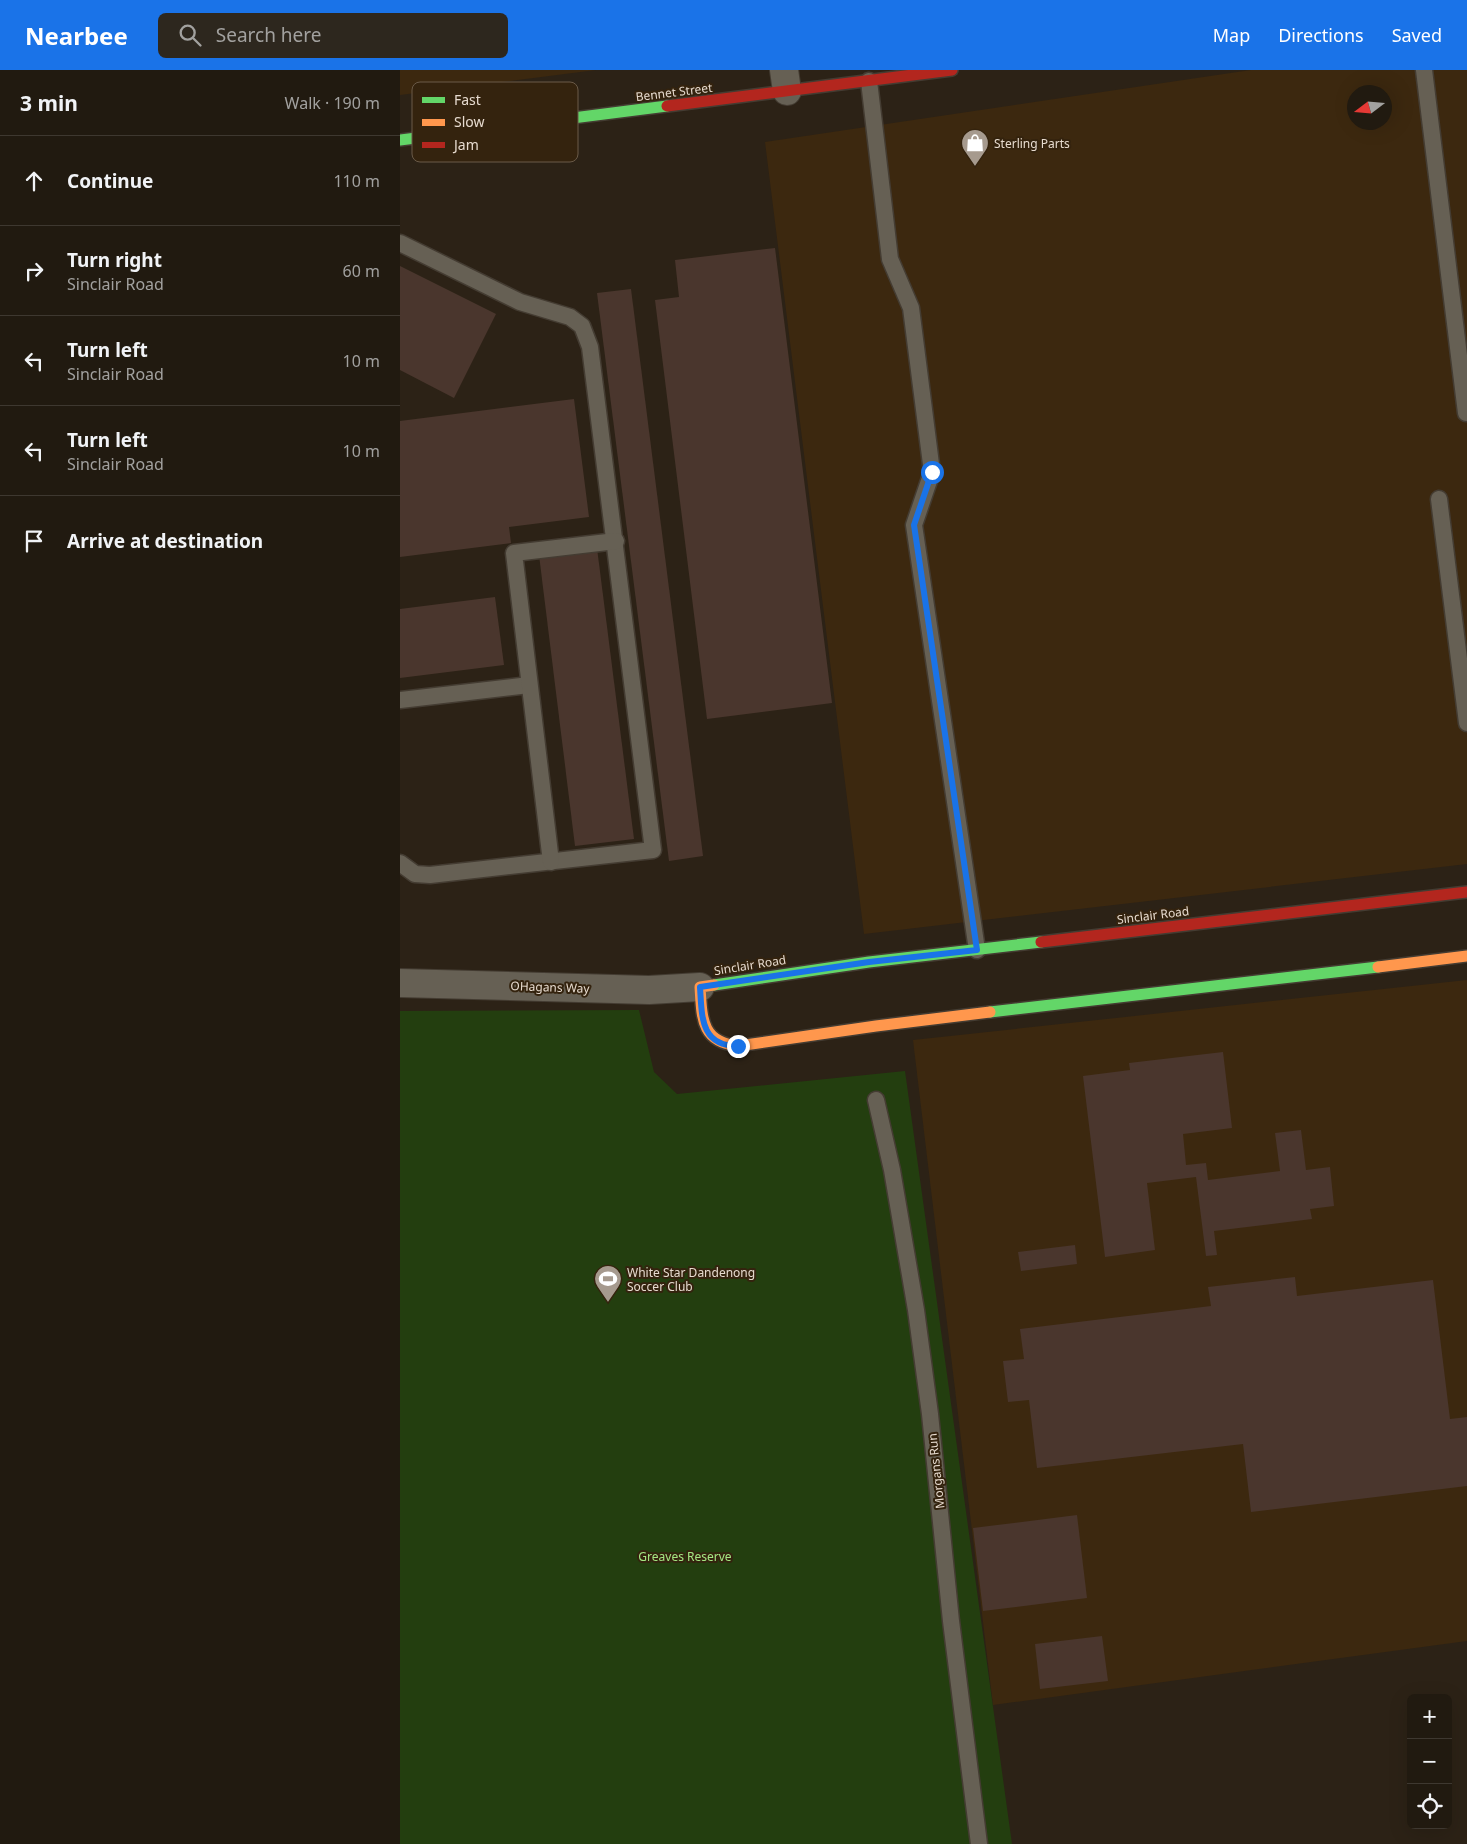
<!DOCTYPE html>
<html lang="en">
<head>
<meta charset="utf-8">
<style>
  :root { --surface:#211a10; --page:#2d271e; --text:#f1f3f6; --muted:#a2a19f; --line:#3e3830; --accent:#1a73e8 }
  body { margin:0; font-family:"Noto Sans",sans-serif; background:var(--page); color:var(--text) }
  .controls { position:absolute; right:15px; bottom:15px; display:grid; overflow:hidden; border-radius:8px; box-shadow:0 5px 20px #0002 }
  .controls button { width:45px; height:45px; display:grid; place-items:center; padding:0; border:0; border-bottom:1px solid var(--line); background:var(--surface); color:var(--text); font:25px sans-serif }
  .compass { position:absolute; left:947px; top:15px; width:45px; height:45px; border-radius:50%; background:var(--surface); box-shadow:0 5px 20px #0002; rotate:254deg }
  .stop { position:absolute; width:15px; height:15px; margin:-11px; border:4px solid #1a73e8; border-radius:50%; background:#fff }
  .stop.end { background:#1a73e8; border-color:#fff; box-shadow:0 1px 5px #0008 }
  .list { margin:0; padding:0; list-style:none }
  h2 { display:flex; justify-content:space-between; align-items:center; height:65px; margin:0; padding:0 20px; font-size:21px }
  h2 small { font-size:16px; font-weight:400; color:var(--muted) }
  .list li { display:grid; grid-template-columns:32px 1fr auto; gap:15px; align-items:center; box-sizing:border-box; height:90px; padding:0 20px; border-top:1px solid var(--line) }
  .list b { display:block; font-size:19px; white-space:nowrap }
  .list p { margin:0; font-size:16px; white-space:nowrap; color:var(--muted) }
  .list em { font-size:16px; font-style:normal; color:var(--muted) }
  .icon { flex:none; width:28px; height:28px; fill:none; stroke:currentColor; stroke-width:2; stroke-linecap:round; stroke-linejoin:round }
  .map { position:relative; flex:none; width:1067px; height:1774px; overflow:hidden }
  header { display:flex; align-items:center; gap:30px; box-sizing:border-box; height:70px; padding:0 25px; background:var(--accent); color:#fff }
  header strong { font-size:24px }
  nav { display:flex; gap:28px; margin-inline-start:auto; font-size:18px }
  .search { width:350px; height:45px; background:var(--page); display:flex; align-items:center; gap:12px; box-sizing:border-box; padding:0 18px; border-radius:8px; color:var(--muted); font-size:19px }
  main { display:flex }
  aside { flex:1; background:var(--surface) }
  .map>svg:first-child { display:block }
</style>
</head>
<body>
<header>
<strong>Nearbee</strong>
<div class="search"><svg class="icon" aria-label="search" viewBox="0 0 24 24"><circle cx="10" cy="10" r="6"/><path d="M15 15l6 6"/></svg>Search here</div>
<nav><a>Map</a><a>Directions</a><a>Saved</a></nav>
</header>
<main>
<aside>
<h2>3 min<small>Walk · 190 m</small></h2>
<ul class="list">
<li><svg class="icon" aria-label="ahead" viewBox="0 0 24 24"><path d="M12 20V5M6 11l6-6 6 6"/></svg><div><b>Continue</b></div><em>110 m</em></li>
<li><svg class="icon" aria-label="right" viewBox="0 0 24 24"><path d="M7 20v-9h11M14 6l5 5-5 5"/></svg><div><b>Turn right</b><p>Sinclair Road</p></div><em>60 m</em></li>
<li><svg class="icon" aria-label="left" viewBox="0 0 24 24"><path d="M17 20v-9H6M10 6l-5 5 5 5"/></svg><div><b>Turn left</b><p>Sinclair Road</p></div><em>10 m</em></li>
<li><svg class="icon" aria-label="left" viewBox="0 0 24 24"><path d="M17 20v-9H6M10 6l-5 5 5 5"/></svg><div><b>Turn left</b><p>Sinclair Road</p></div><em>10 m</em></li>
<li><svg class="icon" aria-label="arrive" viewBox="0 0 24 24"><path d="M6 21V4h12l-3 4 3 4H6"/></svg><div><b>Arrive at destination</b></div></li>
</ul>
</aside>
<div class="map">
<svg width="1067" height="1774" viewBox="0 0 1067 1774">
  <rect width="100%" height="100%" fill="#2c2216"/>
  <g fill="#3c280f" fill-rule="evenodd">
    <polygon points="0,0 196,0 0,25"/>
    <path d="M 851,0 L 1067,0 L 1067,794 L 464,864 L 365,72 ZM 954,22 L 984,22 L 984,52 L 954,52 Z"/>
    <polygon points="1067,910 1067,1571 593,1635 513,970"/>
  </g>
  <polygon fill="#233e0f" points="239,940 254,1002 277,1024 505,1001 612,1774 0,1774 0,941"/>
  <g fill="#4a362d">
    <polygon points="375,178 432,633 307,649 255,230 279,227 275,190"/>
    <polygon points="0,196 96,244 54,328 0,300"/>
    <polygon points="231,219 303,786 269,791 197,223"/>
    <polygon points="174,329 189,447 109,457 111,473 0,487 0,351"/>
    <polygon points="197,478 234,769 175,776 139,485"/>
    <polygon points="95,527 104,595 0,608 0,539"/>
    <polygon points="823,982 832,1058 783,1064 786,1095 806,1093 808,1110 880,1101 875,1063 901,1060 906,1100 930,1097 934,1136 910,1139 912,1149 814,1161 817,1185 806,1186 796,1107 747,1113 755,1180 705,1187 683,1006 730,1000 729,993"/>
    <polygon points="675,1175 677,1194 621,1201 618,1182"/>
    <polygon points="895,1207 897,1226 1033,1210 1050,1349 1067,1347 1067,1416 851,1442 843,1374 637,1398 629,1330 608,1332 603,1291 624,1289 620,1259 811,1236 808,1217"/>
    <polygon points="677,1445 687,1528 583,1541 573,1458"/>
    <polygon points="702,1566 708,1611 640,1619 635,1574"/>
  </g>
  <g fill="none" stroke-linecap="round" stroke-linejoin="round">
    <defs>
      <g id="lane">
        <polyline points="1024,0 1066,343"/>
        <polyline points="469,11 490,189 511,238 532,402 514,455 577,880"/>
        <polyline points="0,173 120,232 170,247 182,256 190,277 253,780 30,805 15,804 0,793"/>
        <polyline points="1039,429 1067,653"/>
        <polyline points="0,630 129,615"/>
        <polyline points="151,792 114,483 216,471"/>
        <polyline points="476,1030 492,1100 516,1240 530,1344 551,1551 579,1774"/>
      </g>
      <g id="street">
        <polyline points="384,0 387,21"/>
        <polyline points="0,913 249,920 300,917"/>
      </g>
      <g id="fast">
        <polyline points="0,70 267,36"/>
        <polyline points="314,915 469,892 641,872"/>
        <polyline points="590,942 978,897"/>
      </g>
      <g id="slow">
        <polyline points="978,897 1067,886"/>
        <path d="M 314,915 L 300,917 C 302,948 301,972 338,976 L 476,956 L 590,942"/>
      </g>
      <g id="jam">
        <polyline points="267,36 552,0"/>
        <polyline points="641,872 1067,822"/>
      </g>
    </defs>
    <use href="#lane" stroke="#443c32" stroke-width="19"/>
    <use href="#street" stroke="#443c32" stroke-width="30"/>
    <use href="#fast" stroke="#443c32" stroke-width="14"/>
    <use href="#slow" stroke="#443c32" stroke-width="14"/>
    <use href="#jam" stroke="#443c32" stroke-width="14"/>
    <use href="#lane" stroke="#666054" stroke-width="16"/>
    <use href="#street" stroke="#666054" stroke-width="28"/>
    <use href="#fast" stroke="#63d668" stroke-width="11"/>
    <use href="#slow" stroke="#ff974d" stroke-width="11"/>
    <use href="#jam" stroke="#b3261e" stroke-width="11"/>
  </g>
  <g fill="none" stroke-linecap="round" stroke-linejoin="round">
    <path stroke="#1a73e8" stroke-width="6" d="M 338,976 C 300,976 302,946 300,917 L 469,892 L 577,880 L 514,455 L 532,402"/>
  </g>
  <defs>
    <symbol id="shop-pin" viewBox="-11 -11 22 30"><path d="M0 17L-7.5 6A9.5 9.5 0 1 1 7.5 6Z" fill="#a69a8e" stroke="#34230e"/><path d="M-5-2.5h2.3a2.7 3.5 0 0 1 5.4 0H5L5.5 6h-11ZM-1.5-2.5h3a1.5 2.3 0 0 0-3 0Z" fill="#fff"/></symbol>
    <symbol id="stadium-pin" viewBox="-11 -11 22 30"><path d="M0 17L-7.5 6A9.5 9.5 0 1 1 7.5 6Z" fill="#a69a8e" stroke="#34230e"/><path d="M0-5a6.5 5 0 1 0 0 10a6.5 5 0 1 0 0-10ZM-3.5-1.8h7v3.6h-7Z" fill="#fff"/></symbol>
  </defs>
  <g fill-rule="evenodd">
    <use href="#shop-pin" x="559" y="57" width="32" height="43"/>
    <use href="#stadium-pin" x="192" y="1193" width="32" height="43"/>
  </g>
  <g text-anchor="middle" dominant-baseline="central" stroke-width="4" stroke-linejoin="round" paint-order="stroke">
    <g font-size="12" fill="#e7dbcf" stroke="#34230e">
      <text transform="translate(274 22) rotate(-7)">Bennet Street</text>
      <text transform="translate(753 845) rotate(-7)">Sinclair Road</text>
      <text transform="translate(350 895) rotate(-9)">Sinclair Road</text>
      <text transform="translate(150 917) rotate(2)">OHagans Way</text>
      <text transform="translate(536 1401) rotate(-96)">Morgans Run</text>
    </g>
    <g font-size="12" fill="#e7dbcf" stroke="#34230e" text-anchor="start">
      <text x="594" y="73">Sterling Parts</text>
      <text x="227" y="1202">White Star Dandenong<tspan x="227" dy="14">Soccer Club</tspan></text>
    </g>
    <g font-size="12" fill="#a4e783" stroke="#34230e">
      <text x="285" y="1486">Greaves Reserve</text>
    </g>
  </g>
  <rect x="12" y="12" width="166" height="80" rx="8" fill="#34230e" stroke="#6a5a48" stroke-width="1"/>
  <rect x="22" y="27" width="23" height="6" fill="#63d668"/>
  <rect x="22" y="49" width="23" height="7" fill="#ff974d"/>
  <rect x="22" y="72" width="23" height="6" fill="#b3261e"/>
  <g font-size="14" fill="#e7dbcf">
    <text x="54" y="35">Fast</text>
    <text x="54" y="57">Slow</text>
    <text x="54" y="80">Jam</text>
  </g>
</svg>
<div class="controls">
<button>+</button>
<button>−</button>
<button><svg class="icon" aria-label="locate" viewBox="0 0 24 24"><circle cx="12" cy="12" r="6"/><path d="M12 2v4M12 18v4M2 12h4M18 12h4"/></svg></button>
</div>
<svg class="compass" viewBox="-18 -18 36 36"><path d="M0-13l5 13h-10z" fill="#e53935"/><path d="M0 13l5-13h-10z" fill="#a2a19f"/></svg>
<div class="stop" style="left:532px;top:402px"></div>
<div class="stop end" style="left:338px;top:976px"></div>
</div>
</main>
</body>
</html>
